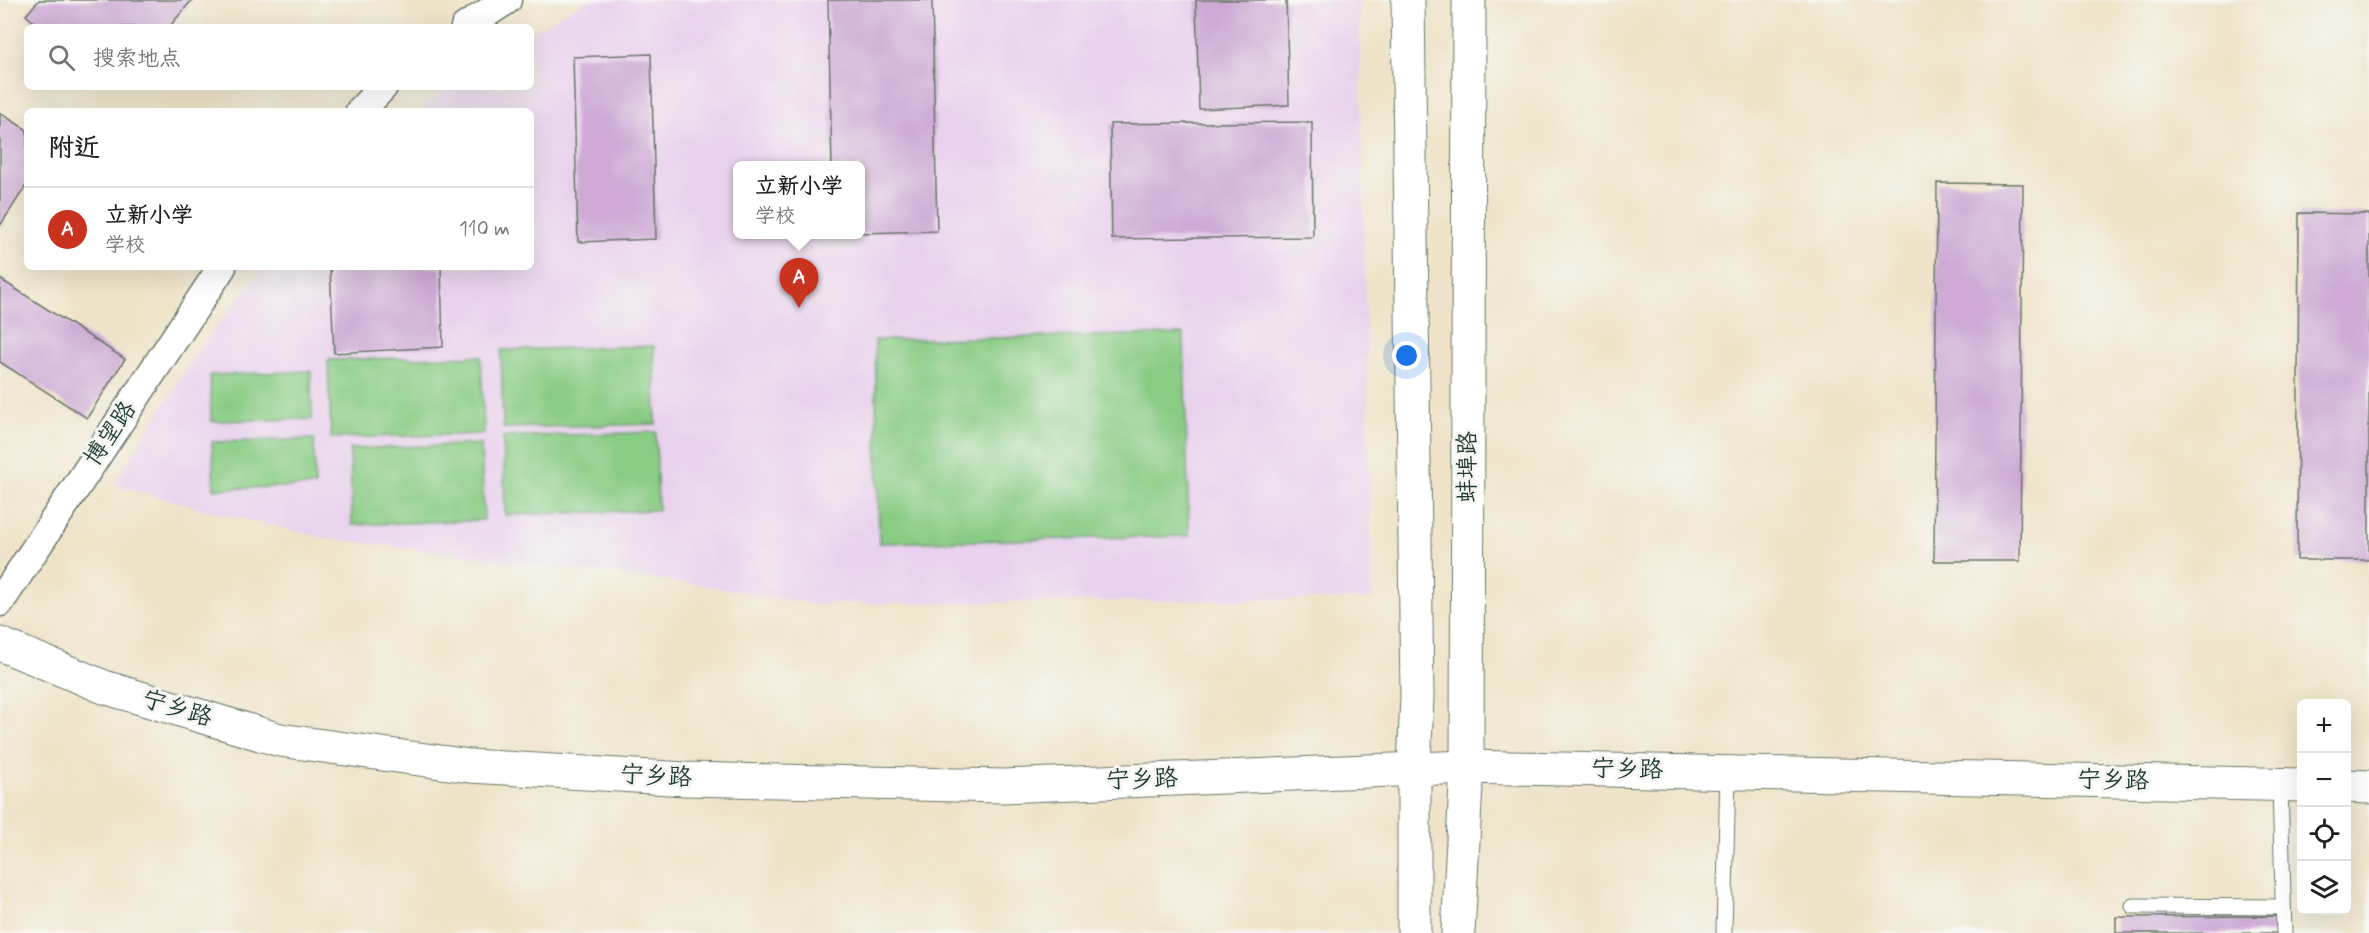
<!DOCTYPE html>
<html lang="zh">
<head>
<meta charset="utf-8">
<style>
  :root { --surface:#fff; --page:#f6f6f6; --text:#202124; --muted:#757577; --line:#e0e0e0; --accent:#c8321e }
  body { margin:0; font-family:Mynerve,"LXGW WenKai TC",sans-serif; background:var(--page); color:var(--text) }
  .controls { position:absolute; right:18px; bottom:18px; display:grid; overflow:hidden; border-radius:9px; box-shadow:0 6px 24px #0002 }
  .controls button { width:54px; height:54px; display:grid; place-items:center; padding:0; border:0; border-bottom:2px solid var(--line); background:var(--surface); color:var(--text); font:30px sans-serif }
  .you { position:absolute; left:1407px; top:356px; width:21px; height:21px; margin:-15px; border:4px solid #fff; border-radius:50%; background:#1a73e8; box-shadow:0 0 0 9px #1a73e833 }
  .badge { display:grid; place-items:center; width:39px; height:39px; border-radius:50%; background:var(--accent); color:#fff; font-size:20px; font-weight:700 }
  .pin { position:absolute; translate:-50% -50px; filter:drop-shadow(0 2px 3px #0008) }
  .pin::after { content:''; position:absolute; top:32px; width:21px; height:18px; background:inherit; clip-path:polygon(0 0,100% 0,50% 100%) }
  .popup { position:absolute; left:733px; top:161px; width:132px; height:78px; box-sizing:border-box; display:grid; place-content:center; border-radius:9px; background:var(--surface); filter:drop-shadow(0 2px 4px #0005); font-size:20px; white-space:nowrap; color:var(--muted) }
  .popup b { font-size:22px; color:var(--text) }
  .popup::after { content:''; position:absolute; left:50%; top:100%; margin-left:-12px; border:12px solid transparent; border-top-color:var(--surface) }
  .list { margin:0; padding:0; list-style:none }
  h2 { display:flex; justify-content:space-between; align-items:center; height:78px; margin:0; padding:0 24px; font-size:26px }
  h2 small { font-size:20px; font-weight:400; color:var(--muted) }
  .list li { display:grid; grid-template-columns:39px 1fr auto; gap:18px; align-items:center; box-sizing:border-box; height:84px; padding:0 24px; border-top:2px solid var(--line) }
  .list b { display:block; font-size:22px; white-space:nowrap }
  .list p { margin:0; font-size:20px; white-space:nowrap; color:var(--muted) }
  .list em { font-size:20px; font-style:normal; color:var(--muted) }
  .icon { flex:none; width:33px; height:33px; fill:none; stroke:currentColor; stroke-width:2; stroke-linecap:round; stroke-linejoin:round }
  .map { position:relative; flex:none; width:2369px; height:933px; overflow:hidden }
  .search { position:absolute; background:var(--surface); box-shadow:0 6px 24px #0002; left:24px; top:24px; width:510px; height:66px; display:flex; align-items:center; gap:15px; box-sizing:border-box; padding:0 21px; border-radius:9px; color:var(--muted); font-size:22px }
  .panel { position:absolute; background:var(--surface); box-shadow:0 6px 24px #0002; left:24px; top:108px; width:510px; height:162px; border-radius:9px }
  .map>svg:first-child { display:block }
</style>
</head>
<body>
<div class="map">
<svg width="2369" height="933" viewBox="0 0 2369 933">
  <rect width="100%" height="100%" fill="#f6f6f2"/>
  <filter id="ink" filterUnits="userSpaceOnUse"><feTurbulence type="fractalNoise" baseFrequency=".0167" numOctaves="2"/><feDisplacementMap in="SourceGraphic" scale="12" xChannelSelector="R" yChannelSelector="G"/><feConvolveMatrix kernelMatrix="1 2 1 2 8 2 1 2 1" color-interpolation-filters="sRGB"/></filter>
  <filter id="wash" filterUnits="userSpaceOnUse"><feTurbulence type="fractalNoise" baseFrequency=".008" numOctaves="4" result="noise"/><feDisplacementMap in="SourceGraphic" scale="24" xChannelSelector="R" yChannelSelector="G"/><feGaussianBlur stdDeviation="1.35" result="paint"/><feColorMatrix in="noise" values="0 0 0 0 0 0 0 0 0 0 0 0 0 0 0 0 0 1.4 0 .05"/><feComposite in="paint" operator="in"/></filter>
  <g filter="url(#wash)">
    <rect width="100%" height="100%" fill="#efe4c9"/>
    <path fill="#e9d2ed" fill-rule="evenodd" d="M 587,0 L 1359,0 L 1372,599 L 811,604 L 701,585 L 325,538 L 206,510 L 114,484 L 198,350 L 265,267 L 531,267 L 531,111 L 420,111 L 447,87 L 531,87 L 531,32 ZM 738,166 L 860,166 L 860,234 L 738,234 Z"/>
    <g fill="#89cc84" stroke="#54845c" stroke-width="1.5">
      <polygon points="1184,334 1189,536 879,543 875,340"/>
      <polygon points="654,346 656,424 503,428 501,350"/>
      <polygon points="481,356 484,434 331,438 328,360"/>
      <polygon points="311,371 312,419 211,421 210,375"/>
      <polygon points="656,432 658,510 505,515 503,437"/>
      <polygon points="314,439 315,486 214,489 212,442"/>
      <polygon points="481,444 484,520 352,525 350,449"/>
    </g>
    <g id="blocks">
      <g fill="#ceaad5">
        <polygon points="39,0 192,0 169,27 40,27 26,15"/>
        <polygon points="828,0 932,0 937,231 860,233 860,166 832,166"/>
        <polygon points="1196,0 1286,0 1289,105 1199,109"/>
        <polygon points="651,54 656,239 578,242 573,57"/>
        <polygon points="0,113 27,130 27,184 0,226"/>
        <polygon points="1312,122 1313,237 1112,239 1110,124"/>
        <polygon points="1937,183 2023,184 2020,561 1934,561"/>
        <polygon points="2299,213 2369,214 2369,560 2297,560"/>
        <polygon points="330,267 441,267 443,347 334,353"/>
        <polygon points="0,279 125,359 87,418 0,362"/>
        <polygon points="2276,916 2277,933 2116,933 2116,917"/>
      </g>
    </g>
  </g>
  <g filter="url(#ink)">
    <use href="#blocks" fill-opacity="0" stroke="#687768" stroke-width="1.5"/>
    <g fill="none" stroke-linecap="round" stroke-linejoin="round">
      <defs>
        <g id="lane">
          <polyline points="2280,785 2284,933"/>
          <polyline points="2133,906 2283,907"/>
          <polyline points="1724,933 1728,772"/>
        </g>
        <g id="street">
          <polyline points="465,27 507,0"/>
          <polyline points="360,111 383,87"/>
          <polyline points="0,602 222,267"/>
        </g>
        <g id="secondary">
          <polyline points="1408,0 1417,696 1414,768 1414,933"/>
          <polyline points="0,644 104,687 280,740 470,766 685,779 1003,786 1467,767 2302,785"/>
          <polyline points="2346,786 2369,787"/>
          <polyline points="1458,933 1467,767 1469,0"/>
        </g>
      </defs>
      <use href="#lane" stroke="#687768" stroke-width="17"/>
      <use href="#street" stroke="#687768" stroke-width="31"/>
      <use href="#secondary" stroke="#687768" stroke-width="35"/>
      <use href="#lane" stroke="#fff" stroke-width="15"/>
      <use href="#street" stroke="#fff" stroke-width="28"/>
      <use href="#secondary" stroke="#fff" stroke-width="33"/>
    </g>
  </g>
  <g text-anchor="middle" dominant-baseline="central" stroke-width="6" stroke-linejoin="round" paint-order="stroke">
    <g font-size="24" fill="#1f3d34" stroke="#f6f6f2">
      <text transform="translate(111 434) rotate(-56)">博望路</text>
      <text transform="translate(1468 467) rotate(-90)">蚌埠路</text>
      <text transform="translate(177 709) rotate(17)">宁乡路</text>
      <text transform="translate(1627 770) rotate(1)">宁乡路</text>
      <text transform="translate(656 777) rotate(3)">宁乡路</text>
      <text transform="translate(1142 780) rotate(-2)">宁乡路</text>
      <text transform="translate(2113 781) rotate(1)">宁乡路</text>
    </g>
  </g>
</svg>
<div class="controls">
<button>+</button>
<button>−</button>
<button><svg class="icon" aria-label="locate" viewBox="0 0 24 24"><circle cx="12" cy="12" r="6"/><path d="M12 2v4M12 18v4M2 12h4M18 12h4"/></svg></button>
<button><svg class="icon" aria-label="layers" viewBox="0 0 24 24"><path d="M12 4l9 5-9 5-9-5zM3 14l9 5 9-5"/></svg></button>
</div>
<div class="you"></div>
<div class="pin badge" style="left:799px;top:308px">A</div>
<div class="popup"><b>立新小学</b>学校</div>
<div class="search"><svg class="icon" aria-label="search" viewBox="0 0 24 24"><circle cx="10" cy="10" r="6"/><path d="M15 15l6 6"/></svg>搜索地点</div>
<section class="panel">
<h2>附近<small></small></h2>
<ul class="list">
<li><span class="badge">A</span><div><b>立新小学</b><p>学校</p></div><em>110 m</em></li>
</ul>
</section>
</div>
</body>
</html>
